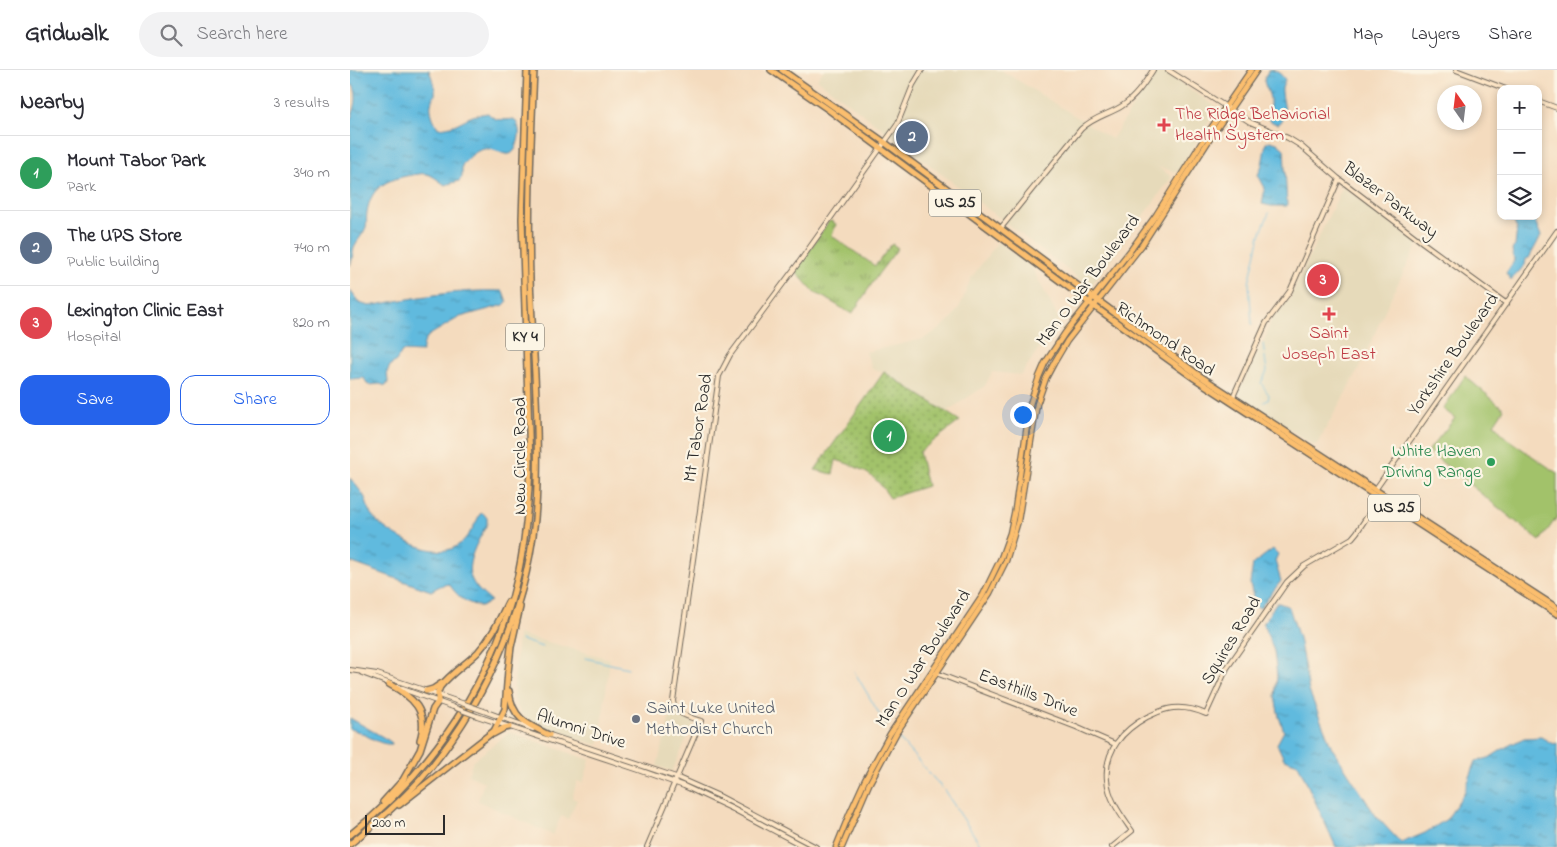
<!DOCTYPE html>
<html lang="en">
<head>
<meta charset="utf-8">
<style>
  :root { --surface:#fff; --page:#f2f2f3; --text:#2b2b33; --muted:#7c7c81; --line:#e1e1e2; --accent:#2563eb }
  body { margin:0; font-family:"Indie Flower",sans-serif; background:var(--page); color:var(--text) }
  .controls { position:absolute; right:15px; top:15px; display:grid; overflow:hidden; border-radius:10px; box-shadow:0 2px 8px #0003 }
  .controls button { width:45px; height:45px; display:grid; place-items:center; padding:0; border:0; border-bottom:1px solid var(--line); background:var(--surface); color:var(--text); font:25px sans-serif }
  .compass { position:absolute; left:1087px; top:15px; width:45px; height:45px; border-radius:50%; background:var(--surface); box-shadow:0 2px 8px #0003; rotate:346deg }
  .scale { position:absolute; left:15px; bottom:12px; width:80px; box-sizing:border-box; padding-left:5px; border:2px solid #2b2b2b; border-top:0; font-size:14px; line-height:18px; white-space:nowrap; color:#2b2b2b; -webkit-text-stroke:4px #fcf5e5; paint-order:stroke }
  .you { position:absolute; left:672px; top:344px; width:18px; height:18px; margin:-12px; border:4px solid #fff; border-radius:50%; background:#1a73e8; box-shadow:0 0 0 8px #1a73e833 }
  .badge { display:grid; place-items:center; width:32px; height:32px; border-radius:50%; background:var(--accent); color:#fff; font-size:16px; font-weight:700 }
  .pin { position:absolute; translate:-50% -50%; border:2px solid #fff; box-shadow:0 1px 5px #0006 }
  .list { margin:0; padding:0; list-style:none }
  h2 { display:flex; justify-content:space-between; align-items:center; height:65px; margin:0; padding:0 20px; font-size:21px }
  h2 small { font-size:16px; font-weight:400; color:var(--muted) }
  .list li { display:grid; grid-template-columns:32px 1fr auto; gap:15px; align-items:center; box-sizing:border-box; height:75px; padding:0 20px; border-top:1px solid var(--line) }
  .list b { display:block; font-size:19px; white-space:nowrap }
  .list p { margin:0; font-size:16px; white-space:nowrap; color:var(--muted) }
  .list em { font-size:16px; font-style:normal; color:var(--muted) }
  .actions { display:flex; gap:10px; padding:15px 20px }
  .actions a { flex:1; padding:11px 0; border:1px solid var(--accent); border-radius:15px; text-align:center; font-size:18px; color:var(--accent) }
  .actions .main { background:var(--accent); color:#fff }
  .icon { flex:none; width:28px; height:28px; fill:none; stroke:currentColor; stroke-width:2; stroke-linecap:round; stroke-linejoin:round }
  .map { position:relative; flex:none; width:1207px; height:777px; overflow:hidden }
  header { display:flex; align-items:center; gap:30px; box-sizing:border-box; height:70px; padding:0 25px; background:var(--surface); border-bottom:1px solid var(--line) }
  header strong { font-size:24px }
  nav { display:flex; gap:28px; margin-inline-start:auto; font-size:18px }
  .search { width:350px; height:45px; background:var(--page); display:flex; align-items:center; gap:12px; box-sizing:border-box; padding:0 18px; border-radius:28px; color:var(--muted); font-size:19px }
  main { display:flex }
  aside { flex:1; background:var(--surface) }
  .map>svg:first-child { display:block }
</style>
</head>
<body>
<header>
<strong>Gridwalk</strong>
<div class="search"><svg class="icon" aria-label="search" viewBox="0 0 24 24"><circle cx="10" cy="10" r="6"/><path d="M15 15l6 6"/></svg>Search here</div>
<nav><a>Map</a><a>Layers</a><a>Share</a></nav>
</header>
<main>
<aside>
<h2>Nearby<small>3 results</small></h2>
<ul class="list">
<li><span class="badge" style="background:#2e9e5b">1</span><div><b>Mount Tabor Park</b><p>Park</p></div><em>340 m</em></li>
<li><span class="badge" style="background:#5c6f8a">2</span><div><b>The UPS Store</b><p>Public building</p></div><em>740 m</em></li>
<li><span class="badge" style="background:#e0444e">3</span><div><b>Lexington Clinic East</b><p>Hospital</p></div><em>820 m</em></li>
</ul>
<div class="actions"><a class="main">Save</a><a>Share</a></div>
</aside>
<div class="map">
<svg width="1207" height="777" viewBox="0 0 1207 777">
  <defs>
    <pattern id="grass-tufts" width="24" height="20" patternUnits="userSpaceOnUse" patternTransform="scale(1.25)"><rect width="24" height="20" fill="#a2c26b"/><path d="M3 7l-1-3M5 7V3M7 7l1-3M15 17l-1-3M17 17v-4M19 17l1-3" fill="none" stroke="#849e58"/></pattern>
    <pattern id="park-dots" width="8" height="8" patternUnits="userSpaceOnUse" patternTransform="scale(1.25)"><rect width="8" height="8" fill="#a2c26b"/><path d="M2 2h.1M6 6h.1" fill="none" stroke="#849e58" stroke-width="1.8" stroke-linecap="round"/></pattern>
    <pattern id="water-ripples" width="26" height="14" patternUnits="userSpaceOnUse" patternTransform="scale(1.25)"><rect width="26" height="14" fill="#61bade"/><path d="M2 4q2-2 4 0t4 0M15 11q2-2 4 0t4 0" fill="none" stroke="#5097b4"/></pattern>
  </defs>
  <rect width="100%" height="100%" fill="#fcf5e5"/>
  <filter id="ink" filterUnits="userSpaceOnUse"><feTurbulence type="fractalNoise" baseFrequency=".02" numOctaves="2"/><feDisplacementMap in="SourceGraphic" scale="10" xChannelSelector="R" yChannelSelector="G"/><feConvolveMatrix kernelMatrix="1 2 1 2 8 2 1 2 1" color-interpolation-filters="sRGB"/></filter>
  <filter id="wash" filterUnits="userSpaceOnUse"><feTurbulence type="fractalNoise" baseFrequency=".0096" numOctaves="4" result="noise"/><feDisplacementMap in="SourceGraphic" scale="20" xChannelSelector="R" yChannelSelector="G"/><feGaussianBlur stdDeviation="1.12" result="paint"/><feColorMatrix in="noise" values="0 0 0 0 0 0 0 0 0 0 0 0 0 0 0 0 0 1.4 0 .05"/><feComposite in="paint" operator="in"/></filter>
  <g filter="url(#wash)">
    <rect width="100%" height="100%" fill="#f4dbbe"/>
    <g fill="#e6daba">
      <polygon points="474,0 651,0 762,69 807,0 811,0 868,38 827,102 808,97 822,107 740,217 467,9"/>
      <polygon points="992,118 994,118 1068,174 1039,231 1009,299 967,374 964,375 892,330 889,322 915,268 922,248 940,228"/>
      <polygon points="648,172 682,198 709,249 671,305 642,302 635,316 596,342 534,302 522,299 516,282 573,269 588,260 602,248 611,234 621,208"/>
      <polygon points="168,564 260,589 249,675 213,665 186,655 172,645 163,628"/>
      <polygon points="325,645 344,653 322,701 307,696 320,647"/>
      <polygon points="159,662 240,690 233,713 227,711 222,728 227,730 218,749 211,746 203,765 128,731 134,712 118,705 123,691"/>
    </g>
    <polygon fill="url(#grass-tufts)" stroke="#66764b" points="479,151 481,151 486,154 482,166 525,196 542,174 548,178 529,203 502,244 463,221 445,201"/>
    <path fill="url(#park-dots)" stroke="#66764b" d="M 534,302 L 610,351 L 569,382 L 577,416 L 540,428 C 536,423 533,417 528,412 C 518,401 500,394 486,390 L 483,404 L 465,400 Z"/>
    <polygon fill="#a2c26b" stroke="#66764b" points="1115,306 1154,339 1144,354 1156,368 1207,403 1207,447 1190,471 1078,381 1105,348 1093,339"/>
    <g fill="url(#water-ripples)" stroke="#467284">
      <path d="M 0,0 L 79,0 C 81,6 84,13 85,20 C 86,25 84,26 82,31 C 78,39 84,51 88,58 C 103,57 106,54 118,48 C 124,45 132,44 138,43 C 146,52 153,50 164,49 C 170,56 170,63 168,71 C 162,97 148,76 134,79 C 124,81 119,88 112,95 L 112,107 L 109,111 L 95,115 C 77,102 79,102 56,106 C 34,111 21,118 17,142 C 16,147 17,153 16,157 C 14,164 7,170 4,177 C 2,184 3,190 0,196 L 0,50 C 5,40 9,26 3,15 L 0,16 Z"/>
      <path d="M 919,0 C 926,0 932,4 935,10 C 934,13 933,15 932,18 C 931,30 940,44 929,54 L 924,53 L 918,49 C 918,43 921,36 920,29 C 918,15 909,14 919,0 Z"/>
      <polygon points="920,71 927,73 934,79 937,136 921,136 912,134 915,118 908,105 912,95 916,73"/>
      <polygon points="1161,146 1183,146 1191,166 1179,188 1176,189 1175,195 1162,209 1160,209 1156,203 1164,191 1162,179 1165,176 1167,159 1163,151 1162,152"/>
      <path d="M 0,220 L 9,233 L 19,236 C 64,228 108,219 153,221 L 157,232 L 154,235 L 110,247 L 98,254 L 78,266 L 74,273 L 72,282 L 52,281 L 46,291 L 40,296 L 37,302 L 38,312 L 36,316 L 30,314 L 18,315 L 14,308 L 0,309 Z"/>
      <path d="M 0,408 C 5,414 10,420 14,426 C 18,432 17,439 21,444 C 34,463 79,487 101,479 C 115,474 124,457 130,444 L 133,443 L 137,448 L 137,454 C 130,468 113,494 122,510 C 126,519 134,525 141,531 L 131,537 C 114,532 109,528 99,514 L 90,516 L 81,521 L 0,492 Z"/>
      <polygon points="923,479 928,484 925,491 931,511 910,538 905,536 900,513 903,494"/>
      <polygon points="926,533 929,533 939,537 949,568 959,621 982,678 1026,746 1051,773 1075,763 1097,749 1114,723 1126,691 1139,688 1156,677 1174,668 1191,667 1203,674 1207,673 1207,777 986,777 948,694 934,689 927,674 934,661 929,647 925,627 927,606 924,581 913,554"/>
      <path d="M 0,648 L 38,670 L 42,673 L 42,674 C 28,676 13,661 0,659 Z"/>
    </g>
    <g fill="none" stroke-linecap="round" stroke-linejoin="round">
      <g stroke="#61bade" stroke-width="1">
        <polyline points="902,254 899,213 910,165 919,143"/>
        <polyline points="913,274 917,301 911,313 919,325 918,330 914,332"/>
        <polyline points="171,570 192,577"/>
        <polyline points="235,588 278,598"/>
        <polyline points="504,601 537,657"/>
        <polyline points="549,669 594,720 632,777"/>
      </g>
    </g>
  </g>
  <g filter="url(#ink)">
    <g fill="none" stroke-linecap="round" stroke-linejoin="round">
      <defs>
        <g id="secondary">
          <polyline points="818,0 900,52 938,68 951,76 989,109 1072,172 1157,234"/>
          <polyline points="1106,0 1156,19"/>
          <polyline points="1188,31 1207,38"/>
          <path d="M 650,159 L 731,59 C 745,46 758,45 772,36 C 786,27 794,14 803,0"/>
          <polyline points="882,329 916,253 940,221 989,109"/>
          <polyline points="1025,420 1207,161"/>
          <polyline points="0,600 27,604 106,631"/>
          <polyline points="12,603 41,614"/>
          <polyline points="586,603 726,657 765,674"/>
          <polyline points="47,617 103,637"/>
          <polyline points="131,640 183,659"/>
          <polyline points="127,646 289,700 334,716 383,739 455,777"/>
          <polyline points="197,664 326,707 369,726 466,777"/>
          <path d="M 297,777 L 351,651 C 339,647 324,644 323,631 L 369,306 L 380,285 L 450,191 L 547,55 L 563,15 L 572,0"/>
          <path d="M 762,777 L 782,761 C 771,745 759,730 757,710 C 754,681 773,660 797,647 C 806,643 813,639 823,638 C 834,637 845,639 856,644 L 877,598 L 937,512 L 954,496 L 1002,468 L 1007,462 L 1030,427"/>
        </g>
        <g id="primary">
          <polyline points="486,777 499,745 515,710 540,664 633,525 651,488 660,463 665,439 680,334 689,307 695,293 715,263 780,181 806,145 857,64 901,0"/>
          <polyline points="492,777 519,714 547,662 640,523 656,491 668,451 687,334 696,308 704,293 717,271 792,175 863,64 907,0"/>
        </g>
        <g id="highway">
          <polyline points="421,0 479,40 748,239 844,308 1207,544"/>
          <polyline points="432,0 534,72 847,304 1207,538"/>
          <polyline points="158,602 161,577 170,537"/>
          <path d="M 39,614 C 63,627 79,641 70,670"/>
          <polyline points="76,621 83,619 92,613"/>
          <path d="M 159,621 C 162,648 176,654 199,665"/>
          <polyline points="143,664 154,658 159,657"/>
          <path d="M 33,732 L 53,710 L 70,680 L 83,639 L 88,632 L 88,622 L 90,617 C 101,603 116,594 128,582 C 142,567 149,550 158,532"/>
          <polyline points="49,735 144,661 155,639 158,600"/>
          <path d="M 0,765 C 83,700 145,608 168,505 C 176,467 179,430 180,392 L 172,149 L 177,0"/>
          <path d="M 0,774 C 25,754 49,733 71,709 C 141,628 185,522 187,415 C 189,346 183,278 180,209 C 178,139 181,70 184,0"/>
        </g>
      </defs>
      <use href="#secondary" stroke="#71695e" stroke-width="6"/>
      <use href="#primary" stroke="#71695e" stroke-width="7"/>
      <use href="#highway" stroke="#71695e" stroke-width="8"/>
      <use href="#secondary" stroke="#fde5c5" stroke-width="4"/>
      <use href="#primary" stroke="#fbbe6e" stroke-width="4.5"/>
      <use href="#highway" stroke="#fbbe6e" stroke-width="5"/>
      <defs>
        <g id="secondary-bridge">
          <polyline points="106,631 131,640"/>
          <polyline points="103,637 127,646"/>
        </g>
      </defs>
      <use href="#secondary-bridge" stroke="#71695e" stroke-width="6" stroke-linecap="butt"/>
      <use href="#secondary-bridge" stroke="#fde5c5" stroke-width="4"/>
    </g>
  </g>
  <g fill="#e0444e" stroke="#fcf5e5" stroke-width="2">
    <path d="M811.5 47.5h5v5h5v5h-5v5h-5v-5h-5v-5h5z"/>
    <path d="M976.5 236.5h5v5h5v5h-5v5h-5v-5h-5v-5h5z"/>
  </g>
  <circle fill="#2e9e5b" stroke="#fcf5e5" stroke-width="2" cx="1141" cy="392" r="5"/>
  <circle fill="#6b7280" stroke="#fcf5e5" stroke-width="2" cx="286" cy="649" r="5"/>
  <g text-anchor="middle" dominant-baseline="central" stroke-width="4.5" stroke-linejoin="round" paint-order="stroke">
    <g fill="#fcf5e5" stroke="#6a6863" stroke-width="1">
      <rect x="579" y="119.5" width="52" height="27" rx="4"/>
      <rect x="156" y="253.5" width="38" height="27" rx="4"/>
      <rect x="1018" y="424.5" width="52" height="27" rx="4"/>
    </g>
    <g font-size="16" font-weight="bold" fill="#2b2b2b">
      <text x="605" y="133">US 25</text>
      <text x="175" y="267">KY 4</text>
      <text x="1044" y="438">US 25</text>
    </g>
    <g font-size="18" fill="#be3a42" stroke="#fcf5e5" text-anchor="start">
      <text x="825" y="45">The Ridge Behaviorial<tspan x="825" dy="21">Health System</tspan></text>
      <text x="979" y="264" text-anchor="middle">Saint<tspan x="979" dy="21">Joseph East</tspan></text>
    </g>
    <g font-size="18" fill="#2b2b2b" stroke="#fcf5e5">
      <text transform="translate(1040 131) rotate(37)">Blazer Parkway</text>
      <text transform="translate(739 211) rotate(-53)">Man O War Boulevard</text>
      <text transform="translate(815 270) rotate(35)">Richmond Road</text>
      <text transform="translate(1104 285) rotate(-55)">Yorkshire Boulevard</text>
      <text transform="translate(349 358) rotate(-81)">Mt Tabor Road</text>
      <text transform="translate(171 386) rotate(-90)">New Circle Road</text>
      <text transform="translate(882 571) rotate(-59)">Squires Road</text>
      <text transform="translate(574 589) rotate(-57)">Man O War Boulevard</text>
      <text transform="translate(678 624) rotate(21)">Easthills Drive</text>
      <text transform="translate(231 660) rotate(18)">Alumni Drive</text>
    </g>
    <g font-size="18" fill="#27864d" stroke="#fcf5e5" text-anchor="end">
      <text x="1131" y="382">White Haven<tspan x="1131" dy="21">Driving Range</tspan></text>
    </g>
    <g font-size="18" fill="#5b616d" stroke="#fcf5e5" text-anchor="start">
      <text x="296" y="639">Saint Luke United<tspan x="296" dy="21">Methodist Church</tspan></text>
    </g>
  </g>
</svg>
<div class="controls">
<button>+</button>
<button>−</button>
<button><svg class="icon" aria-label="layers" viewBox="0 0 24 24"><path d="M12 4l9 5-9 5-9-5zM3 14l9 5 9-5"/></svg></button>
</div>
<svg class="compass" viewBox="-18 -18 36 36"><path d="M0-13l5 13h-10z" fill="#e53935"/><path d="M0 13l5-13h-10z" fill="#7c7c81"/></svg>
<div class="scale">200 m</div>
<div class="you"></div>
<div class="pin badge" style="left:539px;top:366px;background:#2e9e5b">1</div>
<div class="pin badge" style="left:562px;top:67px;background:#5c6f8a">2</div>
<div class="pin badge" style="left:973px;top:210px;background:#e0444e">3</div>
</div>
</main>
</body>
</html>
